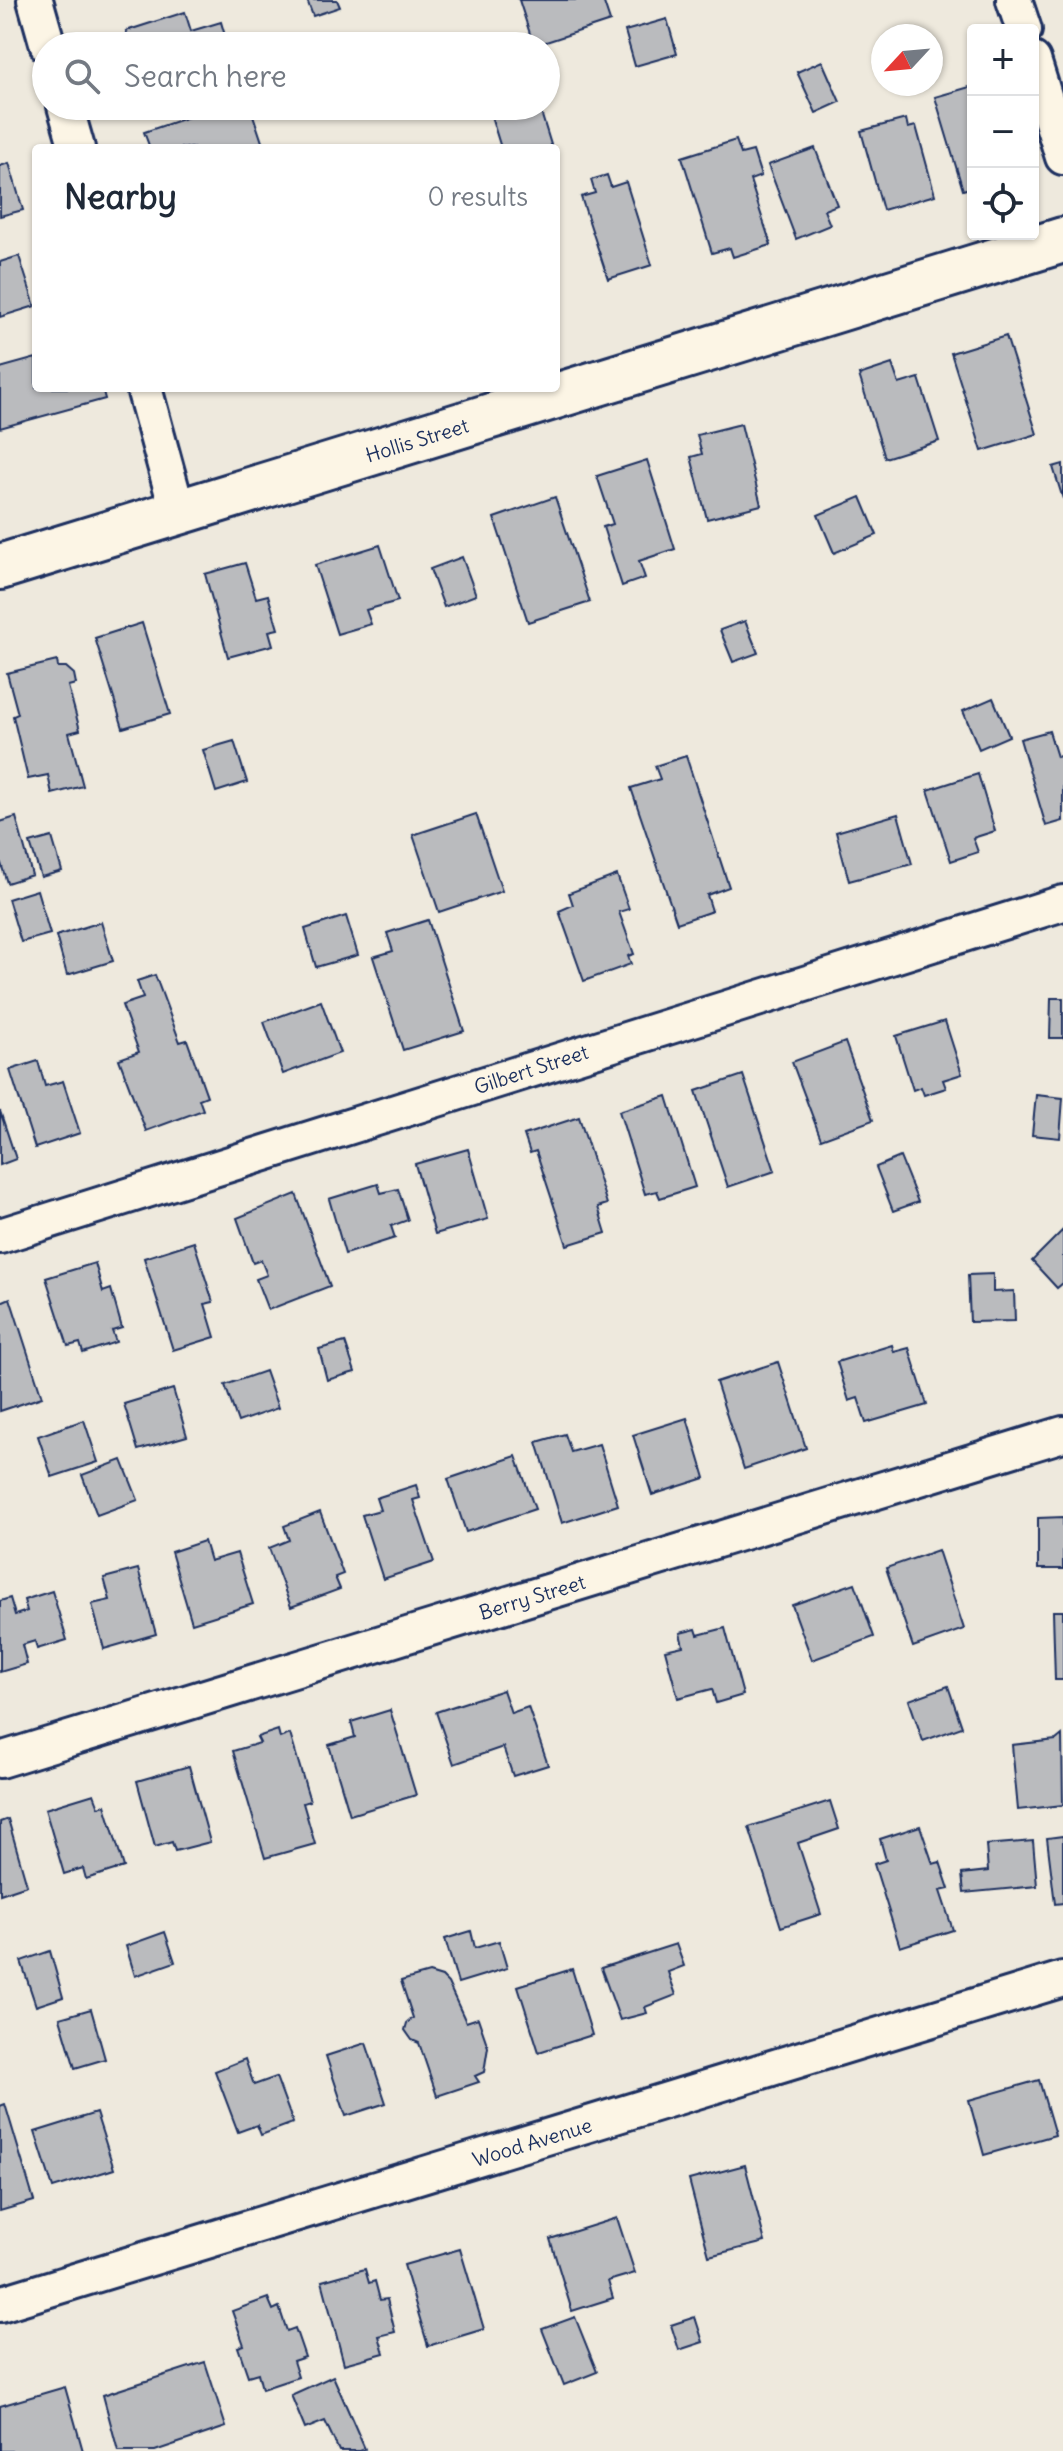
<!DOCTYPE html>
<html lang="en">
<head>
<meta charset="utf-8">
<style>
  :root { --surface:#fff; --page:#f6f6f7; --text:#1f2937; --muted:#747a83; --line:#e0e1e3 }
  body { margin:0; font-family:Delius,sans-serif; background:var(--page); color:var(--text) }
  .controls { position:absolute; right:24px; top:24px; display:grid; overflow:hidden; border-radius:8px; box-shadow:0 2px 6px #0004 }
  .controls button { width:72px; height:72px; display:grid; place-items:center; padding:0; border:0; border-bottom:2px solid var(--line); background:var(--surface); color:var(--text); font:40px sans-serif }
  .compass { position:absolute; left:871px; top:24px; width:72px; height:72px; border-radius:50%; background:var(--surface); box-shadow:0 2px 6px #0004; rotate:244deg }
  .list { margin:0; padding:0; list-style:none }
  h2 { display:flex; justify-content:space-between; align-items:center; height:104px; margin:0; padding:0 32px; font-size:34px }
  h2 small { font-size:26px; font-weight:400; color:var(--muted) }
  .icon { flex:none; width:44px; height:44px; fill:none; stroke:currentColor; stroke-width:2; stroke-linecap:round; stroke-linejoin:round }
  .map { position:relative; flex:none; width:1063px; height:2451px; overflow:hidden }
  .search { position:absolute; background:var(--surface); box-shadow:0 2px 6px #0004; left:32px; top:32px; width:528px; height:88px; display:flex; align-items:center; gap:20px; box-sizing:border-box; padding:0 28px; border-radius:44px; color:var(--muted); font-size:30px }
  .panel { position:absolute; background:var(--surface); box-shadow:0 2px 6px #0004; left:32px; top:144px; width:528px; height:248px; border-radius:8px }
  .map>svg:first-child { display:block }
</style>
</head>
<body>
<div class="map">
<svg width="1063" height="2451" viewBox="0 0 1063 2451">
  <rect width="100%" height="100%" fill="#eee9dd"/>
  <filter id="ink" filterUnits="userSpaceOnUse"><feTurbulence type="fractalNoise" baseFrequency=".0125" numOctaves="2"/><feDisplacementMap in="SourceGraphic" scale="16" xChannelSelector="R" yChannelSelector="G"/><feConvolveMatrix kernelMatrix="1 2 1 2 8 2 1 2 1" color-interpolation-filters="sRGB"/></filter>
  <g filter="url(#ink)">
    <g fill="#babbbe" stroke="#1b2f5e" stroke-width="2">
      <polygon points="307,0 337,0 340,7 313,16"/>
      <polygon points="519,0 603,0 610,21 534,46"/>
      <polygon points="185,12 191,31 221,22 228,46 131,46 126,31"/>
      <polygon points="667,19 677,54 635,66 625,31"/>
      <polygon points="822,61 840,102 816,113 797,72"/>
      <polygon points="973,86 973,187 963,190 935,97"/>
      <polygon points="221,106 250,106 264,148 150,148 144,132"/>
      <polygon points="488,106 539,106 552,148 501,148"/>
      <polygon points="906,119 908,128 916,126 935,195 883,210 861,131"/>
      <polygon points="736,140 741,154 753,151 761,176 750,180 771,245 733,257 730,248 712,253 682,157"/>
      <polygon points="815,148 837,205 824,210 830,225 796,239 768,165"/>
      <polygon points="9,163 23,210 0,216 0,166"/>
      <polygon points="607,175 611,187 626,182 652,265 608,279 581,197 595,193 591,180"/>
      <polygon points="19,256 35,306 0,317 0,262"/>
      <polygon points="1006,336 1037,434 982,451 951,353"/>
      <polygon points="36,358 36,388 102,388 105,399 0,428 0,368"/>
      <polygon points="892,364 899,384 919,378 939,441 885,458 859,375"/>
      <polygon points="741,424 761,505 707,519 691,457 702,454 697,435"/>
      <polygon points="647,460 675,549 639,561 645,578 622,586 603,527 613,524 597,476"/>
      <polygon points="1063,464 1063,499 1053,467"/>
      <polygon points="555,497 590,602 528,622 494,518"/>
      <polygon points="861,497 877,535 834,553 818,515"/>
      <polygon points="380,545 398,601 366,610 371,624 337,634 315,565"/>
      <polygon points="462,557 476,595 444,607 430,569"/>
      <polygon points="245,563 256,598 268,595 278,629 269,631 273,645 228,657 205,574"/>
      <polygon points="745,621 758,653 733,662 720,630"/>
      <polygon points="142,623 170,714 123,728 95,638"/>
      <polygon points="57,661 58,667 66,667 74,674 76,684 68,686 80,730 69,733 83,786 52,794 48,775 28,779 13,716 18,714 7,673"/>
      <polygon points="993,698 1009,736 979,749 963,711"/>
      <polygon points="1049,731 1057,757 1063,755 1063,821 1046,826 1020,739"/>
      <polygon points="234,741 247,782 216,792 203,750"/>
      <polygon points="686,756 729,887 707,895 712,911 677,923 631,788 660,779 655,766"/>
      <polygon points="978,774 995,831 973,838 978,852 951,861 928,790"/>
      <polygon points="476,814 502,891 439,912 413,835"/>
      <polygon points="898,814 912,864 849,881 836,832"/>
      <polygon points="16,817 32,875 7,883 0,860 0,822"/>
      <polygon points="52,837 62,871 41,877 30,843"/>
      <polygon points="617,875 629,909 619,912 634,954 628,956 631,964 584,981 559,911 573,905 569,893"/>
      <polygon points="37,890 50,934 21,942 8,899"/>
      <polygon points="346,916 358,955 316,967 305,929"/>
      <polygon points="428,920 464,1031 403,1050 373,957 393,951 387,933"/>
      <polygon points="101,922 113,961 67,975 56,936"/>
      <polygon points="155,975 180,1042 187,1040 207,1096 199,1099 203,1110 146,1131 119,1059 139,1052 122,1005 143,998 137,981"/>
      <polygon points="1051,998 1063,998 1063,1038 1050,1038"/>
      <polygon points="321,1001 340,1053 283,1074 264,1022"/>
      <polygon points="945,1021 962,1074 943,1080 946,1088 924,1095 921,1087 913,1090 896,1036"/>
      <polygon points="845,1042 873,1120 821,1139 792,1062"/>
      <polygon points="38,1061 45,1086 63,1081 80,1133 35,1148 10,1070"/>
      <polygon points="743,1075 775,1171 728,1187 696,1091"/>
      <polygon points="1036,1095 1063,1098 1060,1138 1032,1135"/>
      <polygon points="667,1096 695,1187 660,1198 657,1191 645,1194 619,1111"/>
      <polygon points="0,1111 16,1159 0,1165"/>
      <polygon points="579,1117 607,1204 598,1207 606,1233 567,1245 536,1151 530,1153 524,1135"/>
      <polygon points="468,1149 488,1219 435,1234 415,1164"/>
      <polygon points="900,1157 918,1202 893,1211 876,1167"/>
      <polygon points="378,1184 381,1193 398,1189 408,1220 391,1226 395,1238 345,1254 329,1199"/>
      <polygon points="296,1194 330,1286 268,1310 256,1279 267,1275 261,1260 253,1263 237,1218"/>
      <polygon points="1063,1230 1063,1283 1057,1288 1032,1261"/>
      <polygon points="194,1242 213,1302 205,1304 215,1337 173,1350 144,1258"/>
      <polygon points="95,1263 103,1292 111,1289 122,1328 112,1331 116,1342 83,1353 80,1343 68,1346 46,1278"/>
      <polygon points="993,1274 993,1292 1014,1291 1015,1321 970,1322 968,1275"/>
      <polygon points="0,1298 1,1302 10,1298 42,1397 0,1411"/>
      <polygon points="345,1342 355,1372 327,1380 319,1349"/>
      <polygon points="892,1345 894,1352 909,1348 927,1405 866,1423 858,1398 849,1401 837,1362"/>
      <polygon points="778,1362 806,1448 744,1469 716,1382"/>
      <polygon points="265,1371 278,1408 238,1422 225,1385"/>
      <polygon points="173,1389 187,1436 138,1450 124,1404"/>
      <polygon points="687,1418 705,1478 652,1495 633,1435"/>
      <polygon points="84,1420 98,1462 52,1477 38,1436"/>
      <polygon points="565,1434 571,1452 599,1444 618,1505 562,1523 537,1442"/>
      <polygon points="516,1456 535,1509 466,1532 448,1479"/>
      <polygon points="122,1460 138,1500 97,1515 82,1475"/>
      <polygon points="416,1485 420,1498 413,1500 434,1562 383,1579 362,1515 380,1510 376,1498"/>
      <polygon points="320,1512 343,1574 335,1577 340,1589 291,1607 269,1548 289,1540 284,1526"/>
      <polygon points="1063,1517 1063,1569 1038,1569 1038,1518"/>
      <polygon points="204,1541 210,1561 237,1553 253,1604 192,1623 171,1552"/>
      <polygon points="938,1550 964,1629 913,1647 886,1568"/>
      <polygon points="138,1569 156,1634 104,1649 92,1604 110,1600 104,1578"/>
      <polygon points="855,1583 874,1637 812,1660 792,1605"/>
      <polygon points="52,1591 67,1640 37,1649 35,1641 22,1645 27,1664 0,1672 0,1601 10,1598 15,1615 27,1611 24,1600"/>
      <polygon points="1053,1611 1063,1611 1063,1680 1055,1680"/>
      <polygon points="725,1628 743,1695 716,1703 712,1689 678,1698 665,1650 683,1646 680,1633 696,1629 698,1635"/>
      <polygon points="948,1686 962,1727 923,1741 909,1700"/>
      <polygon points="503,1690 511,1713 528,1707 548,1765 513,1776 503,1747 454,1764 436,1712"/>
      <polygon points="390,1710 416,1795 350,1815 329,1745 355,1737 351,1722"/>
      <polygon points="278,1730 280,1738 290,1734 310,1801 303,1803 315,1844 265,1858 233,1751 260,1743 257,1737"/>
      <polygon points="1062,1735 1063,1805 1018,1810 1012,1745 1056,1740"/>
      <polygon points="189,1766 210,1842 175,1851 172,1842 155,1847 137,1781"/>
      <polygon points="94,1794 99,1807 105,1805 124,1867 86,1879 83,1868 64,1874 45,1809"/>
      <polygon points="830,1801 839,1829 798,1843 821,1914 781,1927 749,1827"/>
      <polygon points="8,1819 27,1885 0,1894 0,1822"/>
      <polygon points="920,1826 933,1864 940,1862 949,1889 940,1891 953,1930 900,1947 874,1864 886,1860 880,1839"/>
      <polygon points="1063,1836 1063,1903 1055,1904 1047,1838"/>
      <polygon points="1033,1841 1037,1886 964,1893 962,1874 988,1871 986,1845"/>
      <polygon points="471,1931 475,1948 499,1941 507,1968 458,1983 445,1939"/>
      <polygon points="165,1932 175,1962 135,1976 126,1946"/>
      <polygon points="676,1944 684,1966 668,1972 676,1995 645,2007 647,2013 620,2020 601,1968"/>
      <polygon points="50,1951 63,1997 36,2006 21,1961"/>
      <polygon points="572,1969 592,2035 539,2052 518,1986"/>
      <polygon points="429,1973 442,1977 448,1983 466,2022 478,2018 488,2047 484,2072 475,2076 479,2082 437,2096 419,2043 412,2040 405,2030 407,2023 413,2018 401,1981"/>
      <polygon points="91,2009 105,2059 75,2068 60,2018"/>
      <polygon points="366,2043 386,2103 346,2116 326,2056"/>
      <polygon points="245,2059 254,2085 276,2077 293,2123 261,2135 257,2125 238,2132 215,2071"/>
      <polygon points="1039,2080 1055,2135 984,2155 969,2100"/>
      <polygon points="5,2104 34,2201 0,2211 0,2106"/>
      <polygon points="96,2113 114,2169 53,2188 35,2132"/>
      <polygon points="745,2165 765,2242 709,2256 689,2180"/>
      <polygon points="617,2218 635,2273 608,2281 613,2298 572,2311 550,2239"/>
      <polygon points="460,2249 484,2329 428,2346 404,2265"/>
      <polygon points="365,2269 369,2283 375,2281 380,2300 387,2299 395,2332 379,2336 384,2353 344,2364 322,2281"/>
      <polygon points="268,2298 273,2310 279,2307 287,2331 295,2328 305,2357 293,2361 298,2377 262,2389 258,2373 248,2376 238,2347 244,2345 232,2311"/>
      <polygon points="575,2317 597,2372 564,2385 542,2329"/>
      <polygon points="695,2317 703,2342 679,2350 671,2325"/>
      <polygon points="205,2362 226,2427 155,2451 118,2451 103,2395"/>
      <polygon points="333,2376 365,2449 360,2451 339,2451 325,2421 305,2429 291,2395"/>
      <polygon points="65,2387 83,2451 0,2451 0,2406"/>
    </g>
    <g fill="none" stroke-linecap="round" stroke-linejoin="round">
      <defs>
        <g id="street">
          <polyline points="35,0 48,46"/>
          <polyline points="1014,0 1024,30"/>
          <polyline points="1033,60 1063,157"/>
          <polyline points="65,106 77,148"/>
          <polyline points="144,388 178,513"/>
          <polyline points="0,1236 1063,903"/>
          <polyline points="0,1760 1063,1434"/>
          <polyline points="0,2304 1063,1979"/>
        </g>
        <polyline id="primary" points="0,567 1063,240"/>
      </defs>
      <use href="#street" stroke="#1b2f5e" stroke-width="40"/>
      <use href="#primary" stroke="#1b2f5e" stroke-width="50"/>
      <use href="#street" stroke="#fcf5e5" stroke-width="34"/>
      <use href="#primary" stroke="#fcf5e5" stroke-width="44"/>
    </g>
  </g>
  <g text-anchor="middle" dominant-baseline="central" stroke-width="6" stroke-linejoin="round" paint-order="stroke">
    <g font-size="20" fill="#1b2f5e" stroke="#fcf5e5">
      <text transform="translate(417 440) rotate(-17)">Hollis Street</text>
      <text transform="translate(531 1069) rotate(-18)">Gilbert Street</text>
      <text transform="translate(532 1597) rotate(-17)">Berry Street</text>
      <text transform="translate(532 2142) rotate(-17)">Wood Avenue</text>
    </g>
  </g>
</svg>
<div class="controls">
<button>+</button>
<button>−</button>
<button><svg class="icon" aria-label="locate" viewBox="0 0 24 24"><circle cx="12" cy="12" r="6"/><path d="M12 2v4M12 18v4M2 12h4M18 12h4"/></svg></button>
</div>
<svg class="compass" viewBox="-18 -18 36 36"><path d="M0-13l5 13h-10z" fill="#e53935"/><path d="M0 13l5-13h-10z" fill="#747a83"/></svg>
<div class="search"><svg class="icon" aria-label="search" viewBox="0 0 24 24"><circle cx="10" cy="10" r="6"/><path d="M15 15l6 6"/></svg>Search here</div>
<section class="panel">
<h2>Nearby<small>0 results</small></h2>
<ul class="list">
</ul>
</section>
</div>
</body>
</html>
